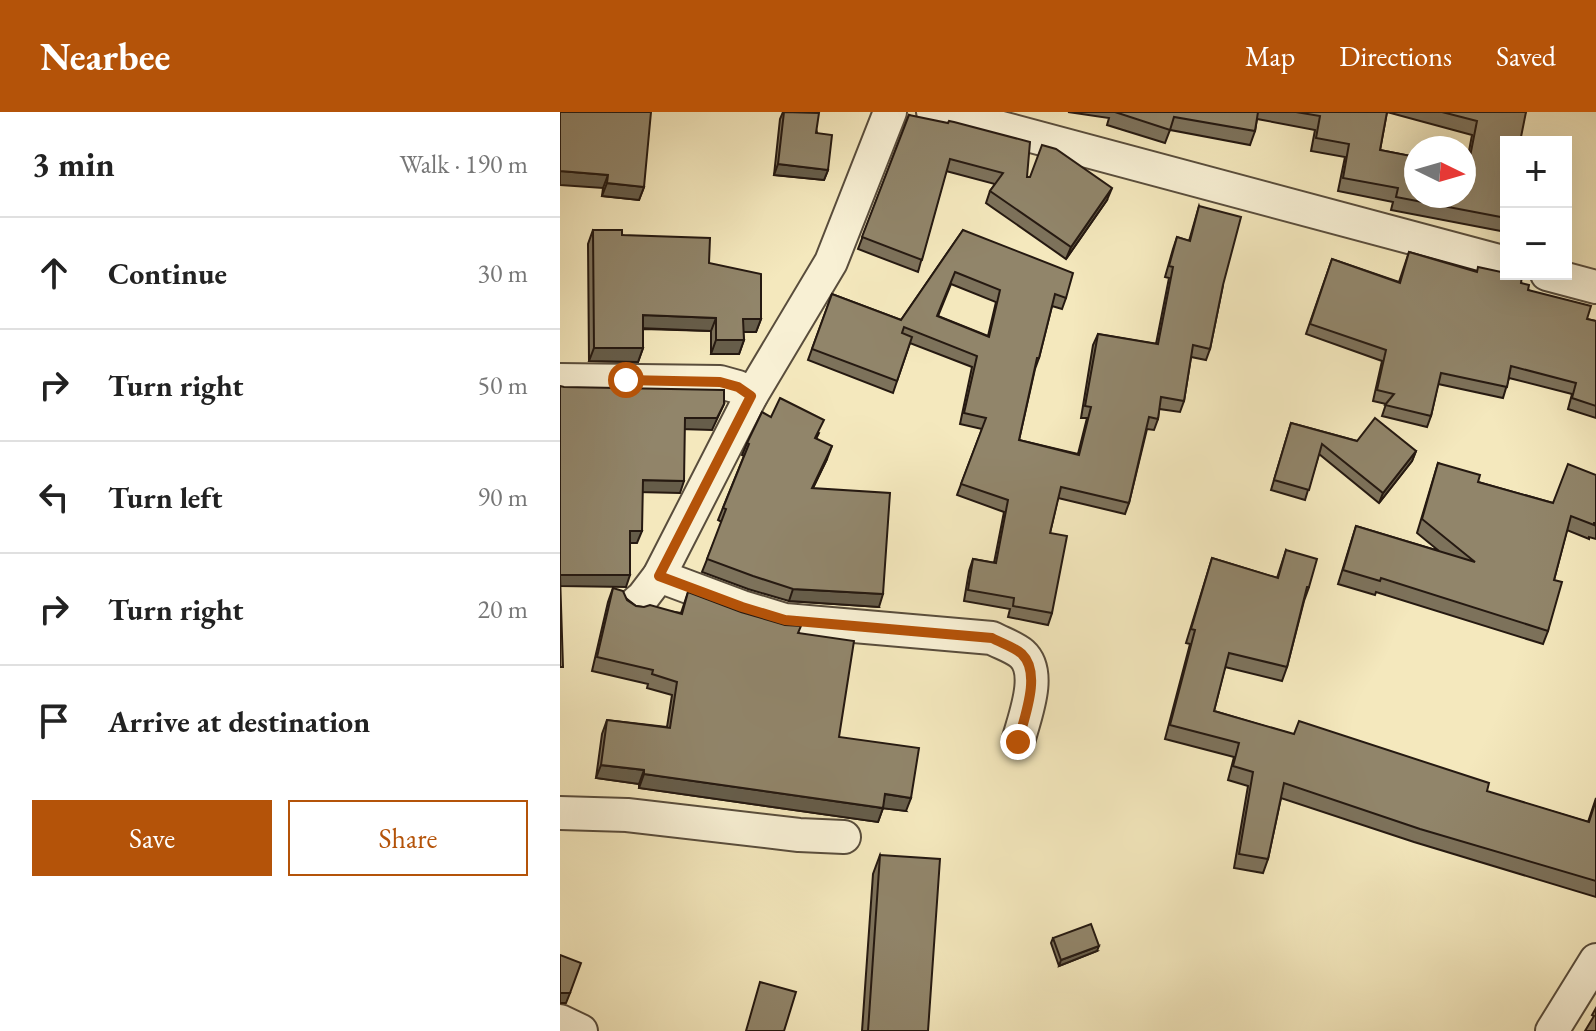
<!DOCTYPE html>
<html lang="en">
<head>
<meta charset="utf-8">
<style>
  :root { --surface:#fff; --page:#f6f6f6; --text:#222; --muted:#767676; --line:#e0e0e0; --accent:#b45309 }
  body { margin:0; font-family:"EB Garamond",serif; background:var(--page); color:var(--text) }
  .controls { position:absolute; right:24px; top:24px; display:grid; overflow:hidden; border-radius:0px; box-shadow:0 8px 32px #0002 }
  .controls button { width:72px; height:72px; display:grid; place-items:center; padding:0; border:0; border-bottom:2px solid var(--line); background:var(--surface); color:var(--text); font:40px sans-serif }
  .compass { position:absolute; left:844px; top:24px; width:72px; height:72px; border-radius:50%; background:var(--surface); box-shadow:0 8px 32px #0002; rotate:95deg }
  .stop { position:absolute; width:24px; height:24px; margin:-18px; border:6px solid #b45309; border-radius:50%; background:#fff }
  .stop.end { background:#b45309; border-color:#fff; box-shadow:0 2px 8px #0008 }
  .list { margin:0; padding:0; list-style:none }
  h2 { display:flex; justify-content:space-between; align-items:center; height:104px; margin:0; padding:0 32px; font-size:34px }
  h2 small { font-size:26px; font-weight:400; color:var(--muted) }
  .list li { display:grid; grid-template-columns:52px 1fr auto; gap:24px; align-items:center; box-sizing:border-box; height:112px; padding:0 32px; border-top:2px solid var(--line) }
  .list b { display:block; font-size:30px; white-space:nowrap }
  .list em { font-size:26px; font-style:normal; color:var(--muted) }
  .actions { display:flex; gap:16px; padding:24px 32px }
  .actions a { flex:1; padding:18px 0; border:2px solid var(--accent); border-radius:0px; text-align:center; font-size:28px; color:var(--accent) }
  .actions .main { background:var(--accent); color:#fff }
  .icon { flex:none; width:44px; height:44px; fill:none; stroke:currentColor; stroke-width:2; stroke-linecap:round; stroke-linejoin:round }
  .map { position:relative; flex:none; width:1036px; height:919px; overflow:hidden }
  header { display:flex; align-items:center; gap:48px; box-sizing:border-box; height:112px; padding:0 40px; background:var(--accent); color:#fff }
  header strong { font-size:38px }
  nav { display:flex; gap:44px; margin-inline-start:auto; font-size:28px }
  main { display:flex }
  aside { flex:1; background:var(--surface) }
  .map>svg:first-child { display:block }
</style>
</head>
<body>
<header>
<strong>Nearbee</strong>
<nav><a>Map</a><a>Directions</a><a>Saved</a></nav>
</header>
<main>
<aside>
<h2>3 min<small>Walk · 190 m</small></h2>
<ul class="list">
<li><svg class="icon" aria-label="ahead" viewBox="0 0 24 24"><path d="M12 20V5M6 11l6-6 6 6"/></svg><div><b>Continue</b></div><em>30 m</em></li>
<li><svg class="icon" aria-label="right" viewBox="0 0 24 24"><path d="M7 20v-9h11M14 6l5 5-5 5"/></svg><div><b>Turn right</b></div><em>50 m</em></li>
<li><svg class="icon" aria-label="left" viewBox="0 0 24 24"><path d="M17 20v-9H6M10 6l-5 5 5 5"/></svg><div><b>Turn left</b></div><em>90 m</em></li>
<li><svg class="icon" aria-label="right" viewBox="0 0 24 24"><path d="M7 20v-9h11M14 6l5 5-5 5"/></svg><div><b>Turn right</b></div><em>20 m</em></li>
<li><svg class="icon" aria-label="arrive" viewBox="0 0 24 24"><path d="M6 21V4h12l-3 4 3 4H6"/></svg><div><b>Arrive at destination</b></div></li>
</ul>
<div class="actions"><a class="main">Save</a><a>Share</a></div>
</aside>
<div class="map">
<svg width="1036" height="919" viewBox="0 0 1036 919">
  <rect width="100%" height="100%" fill="#f4e8bd"/>
  <filter id="stains"><feTurbulence type="fractalNoise" baseFrequency=".0025" numOctaves="4"/><feColorMatrix values="0 0 0 0 .2 0 0 0 0 .09 0 0 0 0 .02 0 0 0 .5 -.17"/></filter>
  <radialGradient id="worn" r=".72"><stop offset=".6" stop-color="#630" stop-opacity="0"/><stop offset="1" stop-color="#630" stop-opacity=".3"/></radialGradient>
  <g fill="none" stroke-linecap="round" stroke-linejoin="round">
    <defs>
      <g id="minor">
        <polyline points="373,0 393,3 946,151"/>
        <polyline points="987,162 1036,175"/>
        <polyline points="0,268 160,270 178,275 191,284"/>
        <path d="M 99,464 L 182,495 L 225,508 L 432,526 C 441,531 454,535 462,542 C 483,561 464,606 458,630"/>
        <polyline points="77,490 83,485 99,464 191,284 271,150 330,0"/>
        <polyline points="0,701 67,703 239,723 284,725"/>
        <polyline points="0,909 21,919"/>
        <polyline points="992,919 1036,848"/>
      </g>
    </defs>
    <use href="#minor" stroke="#594d3c" stroke-width="36"/>
    <use href="#minor" stroke="#f8f0d4" stroke-width="32"/>
  </g>
  <g fill="#7d725b" stroke="#251911" stroke-width="2" fill-rule="evenodd">
    <polygon points="0,0 84,75 79,88 42,84 43,76"/>
    <polygon points="223,0 251,0 268,58 264,68 214,63 220,7"/>
    <path d="M 508,0 L 966,0 L 946,30 L 946,120 L 831,98 L 833,90 L 778,79 L 785,45 L 751,39 L 755,18 L 697,7 L 695,19 L 690,33 L 610,18 L 605,31 L 547,13 L 549,6 ZM 827,0 L 912,23 L 906,55 L 820,38 Z"/>
    <polygon points="349,3 467,65 547,88 506,147 426,91 430,79 435,72 386,59 358,160 298,137"/>
    <path d="M 639,94 L 663,173 L 650,237 L 646,248 L 631,245 L 624,289 L 620,300 L 599,297 L 598,307 L 594,318 L 587,317 L 569,391 L 565,402 L 498,386 L 490,421 L 492,501 L 488,513 L 448,505 L 450,497 L 404,489 L 409,459 L 413,447 L 434,451 L 444,400 L 397,383 L 422,317 L 400,312 L 412,255 L 350,231 L 333,281 L 248,248 L 272,182 L 341,208 L 403,118 L 506,186 L 502,197 L 492,194 L 479,246 L 475,257 L 459,328 L 518,342 L 527,306 L 521,306 L 533,233 L 538,222 L 596,232 L 609,166 L 605,165 L 613,137 L 617,125 L 629,129 ZM 391,172 L 436,190 L 428,224 L 378,204 Z"/>
    <polygon points="33,118 62,123 149,151 201,207 196,220 183,220 184,228 179,242 151,242 151,219 83,217 83,236 78,250 29,249 28,132"/>
    <polygon points="849,140 961,171 968,178 1027,207 1036,209 1036,306 1008,297 1012,282 949,266 943,286 878,272 871,304 867,315 822,304 826,292 813,289 822,249 746,222 772,147 839,170"/>
    <polygon points="211,305 259,321 256,327 267,347 253,376 319,495 229,489 188,477 142,460 162,410 158,408 184,344 182,343 187,331"/>
    <polygon points="731,311 797,329 856,339 852,349 819,391 759,342 745,388 711,378"/>
    <polygon points="878,351 918,370 993,391 1036,363 1036,427 1029,425 1029,427 1007,418 994,468 988,519 983,532 816,480 815,483 778,472 796,414 879,439 857,421"/>
    <polygon points="726,438 749,475 744,489 727,555 722,569 665,555 654,599 1028,710 1036,686 1036,785 854,730 721,686 708,747 703,761 674,756 688,674 668,668 674,645 605,627 630,532 626,531 652,446 717,466"/>
    <polygon points="53,476 76,494 121,501 128,480 239,521 279,625 346,699 323,696 318,710 79,676 79,672 36,666 42,622 47,608 107,615 112,583 87,576 88,572 32,559 48,490"/>
    <polygon points="320,743 368,919 302,919 313,762"/>
    <polygon points="493,826 537,839 499,854 491,831"/>
  </g>
  <g fill="#665d4a" stroke="#251911" stroke-width="2">
    <polygon points="218,52 268,58 264,68 214,63"/>
    <polygon points="0,59 48,63 43,76 0,73"/>
    <polygon points="47,71 84,75 79,88 42,84"/>
    <polygon points="552,76 547,88 506,147 511,135"/>
    <polygon points="83,203 156,206 151,219 78,216"/>
    <polygon points="183,207 201,207 196,220 178,220"/>
    <polygon points="156,228 184,228 179,242 151,242"/>
    <polygon points="34,236 83,236 78,250 29,249"/>
    <polygon points="164,292 152,318 121,317 125,306"/>
    <polygon points="272,334 267,347 247,388 252,376"/>
    <polygon points="856,339 852,349 819,391 823,381"/>
    <polygon points="83,368 124,369 120,381 78,380"/>
    <polygon points="70,419 82,419 77,431 66,431"/>
    <polygon points="0,463 70,463 66,475 0,474"/>
    <polygon points="233,477 323,482 319,495 229,489"/>
    <polygon points="41,653 84,658 79,672 36,666"/>
    <polygon points="84,662 323,696 318,710 79,676"/>
    <polygon points="325,682 351,686 346,699 320,696"/>
    <polygon points="539,834 537,839 499,854 501,848"/>
    <polygon points="0,881 10,881 6,891 0,891"/>
  </g>
  <g fill="#91856a" stroke="#251911" stroke-width="2" fill-rule="evenodd">
    <polygon points="0,0 91,0 84,75 47,71 48,63 0,59"/>
    <polygon points="224,0 259,1 256,21 272,23 268,58 218,52"/>
    <polygon points="555,0 698,0 695,19 614,5 610,18"/>
    <polygon points="736,0 827,0 820,38 856,45 856,84 904,84 904,54 908,55 917,9 882,0 966,0 960,30 946,30 946,106 836,85 838,76 783,66 789,32 756,26 760,4"/>
    <polygon points="349,3 388,11 389,9 394,10 470,30 467,65 470,65 482,33 496,37 552,76 511,135 430,79 443,61 390,47 362,148 302,125"/>
    <path d="M 639,94 L 681,105 L 663,173 L 650,237 L 633,233 L 624,289 L 601,285 L 598,307 L 589,305 L 569,391 L 501,375 L 490,421 L 507,424 L 492,501 L 453,494 L 454,486 L 408,478 L 413,447 L 436,451 L 448,388 L 401,372 L 426,306 L 404,301 L 417,244 L 344,215 L 342,221 L 352,225 L 337,269 L 252,237 L 272,182 L 341,208 L 403,118 L 513,161 L 506,186 L 495,182 L 479,246 L 477,246 L 459,328 L 519,343 L 531,295 L 525,294 L 538,222 L 598,232 L 613,155 L 609,154 L 617,125 L 630,129 ZM 395,160 L 440,178 L 429,225 L 377,204 Z"/>
    <polygon points="33,118 62,118 62,123 150,126 149,151 201,162 201,207 183,207 184,228 156,228 156,206 83,203 83,236 34,236"/>
    <polygon points="849,140 917,160 918,155 946,161 946,162 962,164 961,171 969,173 968,178 1031,194 1027,207 1036,209 1036,294 1012,286 1016,271 951,254 947,275 881,261 871,304 825,293 834,282 817,278 826,238 750,212 772,147 840,171"/>
    <polygon points="0,274 4,275 164,278 164,292 157,306 125,306 124,369 83,368 82,419 70,419 70,463 0,463"/>
    <polygon points="220,286 264,308 255,326 272,334 252,376 330,381 323,482 233,477 193,464 147,447 166,397 163,396 189,332 187,331 202,300 211,305"/>
    <polygon points="815,306 856,339 823,381 762,332 749,378 714,368 731,311 797,329"/>
    <polygon points="878,351 920,363 918,370 993,391 1008,352 1036,363 1036,411 1034,411 1034,413 1011,404 994,468 1002,470 988,519 821,466 820,469 783,458 796,414 915,450 862,407"/>
    <polygon points="726,438 757,447 749,475 747,475 727,555 669,541 654,599 734,622 739,609 929,671 927,679 1029,710 1036,688 1036,769 860,717 724,671 708,747 679,742 693,660 673,654 679,631 610,613 635,518 631,517 652,446 718,466"/>
    <polygon points="0,463 3,555 0,555"/>
    <polygon points="53,476 63,479 67,488 76,494 84,495 90,493 122,502 128,480 181,500 225,513 241,514 238,521 294,529 279,625 359,636 351,686 325,682 323,696 84,662 84,658 41,653 47,608 110,616 117,570 92,562 93,558 37,545"/>
    <polygon points="320,743 380,747 368,919 308,919"/>
    <polygon points="531,812 539,834 501,848 493,826"/>
    <polygon points="0,843 21,851 10,881 0,881"/>
    <polygon points="200,870 236,880 224,919 186,919"/>
    <polygon points="1036,896 1036,919 1025,919 1034,904 1032,903"/>
  </g>
  <g fill="none" stroke-linecap="round" stroke-linejoin="round">
    <path stroke="#b45309" stroke-width="10" d="M 66,268 L 160,270 L 178,275 L 191,284 L 99,464 L 182,495 L 225,508 L 432,526 C 441,531 454,535 462,542 C 482,561 464,606 458,630"/>
  </g>
  <rect width="100%" height="100%" filter="url(#stains)"/>
  <rect width="100%" height="100%" fill="url(#worn)"/>
</svg>
<div class="controls">
<button>+</button>
<button>−</button>
</div>
<svg class="compass" viewBox="-18 -18 36 36"><path d="M0-13l5 13h-10z" fill="#e53935"/><path d="M0 13l5-13h-10z" fill="#767676"/></svg>
<div class="stop" style="left:66px;top:268px"></div>
<div class="stop end" style="left:458px;top:630px"></div>
</div>
</main>
</body>
</html>
